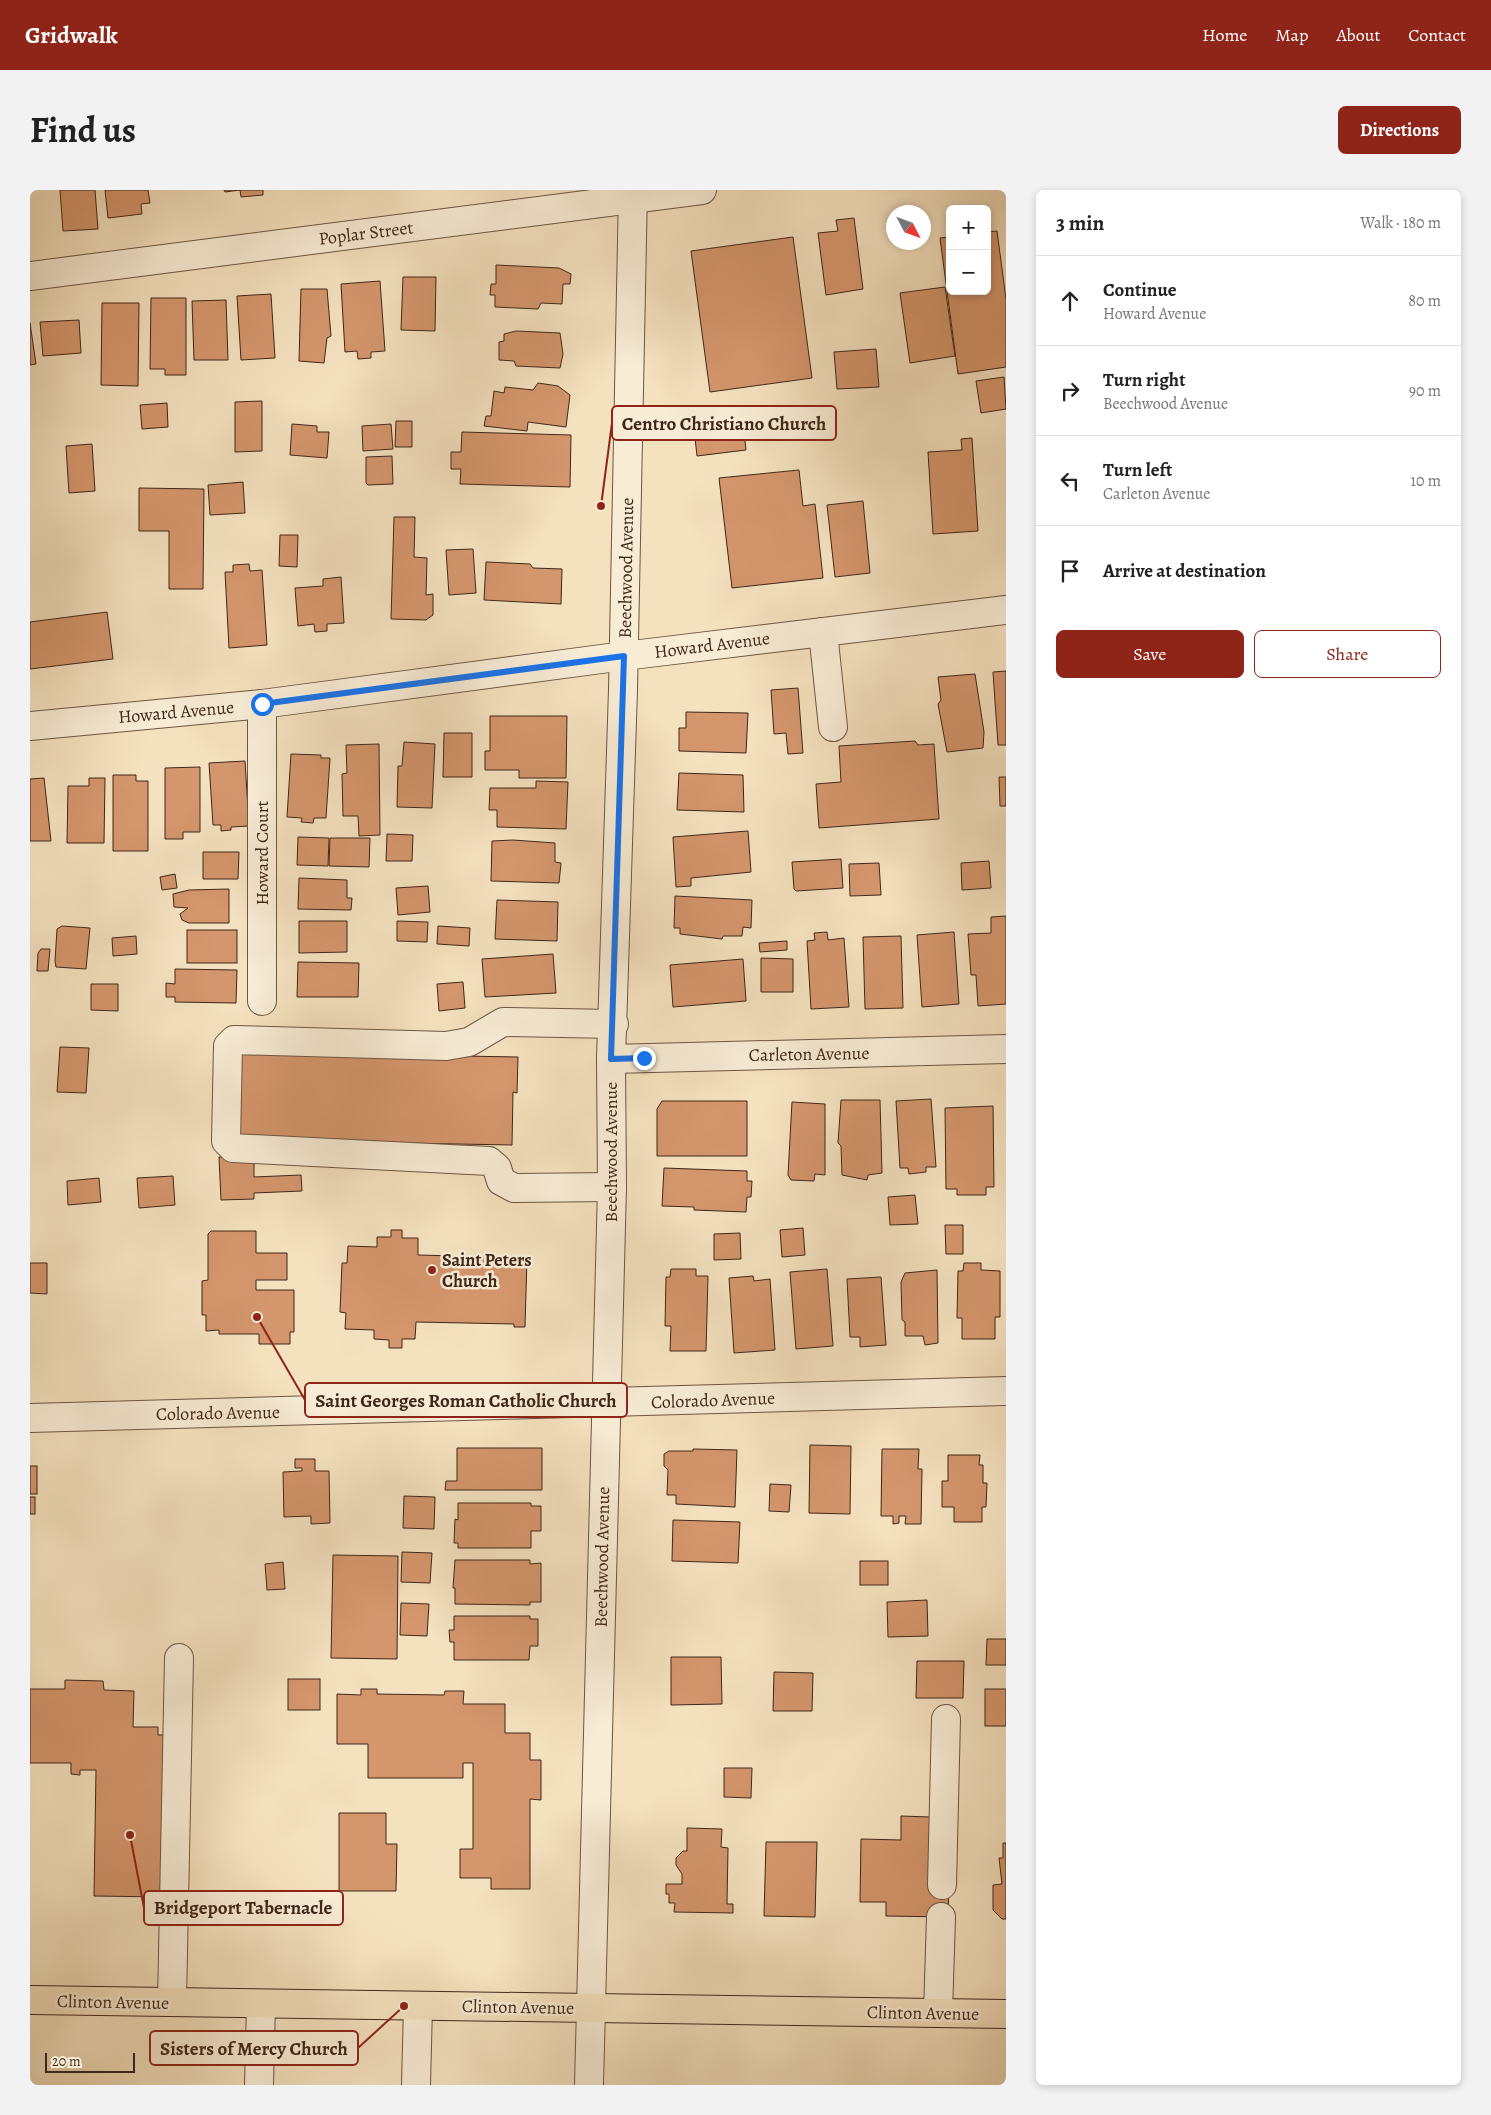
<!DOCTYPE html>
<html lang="en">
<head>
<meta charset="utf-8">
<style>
  :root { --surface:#fff; --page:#f2f2f2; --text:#222; --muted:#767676; --line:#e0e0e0; --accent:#8f2418 }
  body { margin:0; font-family:Alegreya,serif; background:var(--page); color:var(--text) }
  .controls { position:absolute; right:15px; top:15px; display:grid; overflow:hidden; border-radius:8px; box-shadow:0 2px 8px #0003 }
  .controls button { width:45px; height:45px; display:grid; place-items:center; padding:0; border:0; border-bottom:1px solid var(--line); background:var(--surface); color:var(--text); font:25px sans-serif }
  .compass { position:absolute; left:856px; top:15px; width:45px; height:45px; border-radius:50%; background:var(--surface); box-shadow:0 2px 8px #0003; rotate:131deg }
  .scale { position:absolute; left:15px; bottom:12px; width:90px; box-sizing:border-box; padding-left:5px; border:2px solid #3f2719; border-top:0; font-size:14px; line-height:18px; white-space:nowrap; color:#3f2719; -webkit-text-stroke:4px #f8ecd5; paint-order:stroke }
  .stop { position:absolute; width:15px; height:15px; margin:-11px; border:4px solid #1a73e8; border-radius:50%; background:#fff }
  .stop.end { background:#1a73e8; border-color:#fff; box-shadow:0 1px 5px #0008 }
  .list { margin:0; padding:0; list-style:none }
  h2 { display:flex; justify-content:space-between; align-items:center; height:65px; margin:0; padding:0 20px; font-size:21px }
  h2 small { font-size:16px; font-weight:400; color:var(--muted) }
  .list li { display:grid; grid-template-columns:32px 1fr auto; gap:15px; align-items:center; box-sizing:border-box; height:90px; padding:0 20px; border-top:1px solid var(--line) }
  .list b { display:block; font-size:19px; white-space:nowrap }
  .list p { margin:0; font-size:16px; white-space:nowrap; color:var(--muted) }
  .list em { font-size:16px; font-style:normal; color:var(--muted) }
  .actions { display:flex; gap:10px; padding:15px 20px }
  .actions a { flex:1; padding:11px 0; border:1px solid var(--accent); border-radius:8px; text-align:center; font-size:18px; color:var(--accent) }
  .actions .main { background:var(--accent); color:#fff }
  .icon { flex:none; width:28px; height:28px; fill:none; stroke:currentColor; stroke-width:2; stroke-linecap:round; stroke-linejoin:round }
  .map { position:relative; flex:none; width:976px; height:1895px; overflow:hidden; border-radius:8px }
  header { display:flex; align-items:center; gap:30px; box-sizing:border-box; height:70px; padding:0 25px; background:var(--accent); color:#fff }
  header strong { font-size:24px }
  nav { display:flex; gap:28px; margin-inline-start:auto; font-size:18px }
  .intro { display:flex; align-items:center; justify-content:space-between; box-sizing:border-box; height:120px; padding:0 30px }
  h1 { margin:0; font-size:35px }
  .button { padding:12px 22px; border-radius:8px; background:var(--accent); color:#fff; font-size:18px; font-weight:700 }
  main { display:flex; gap:30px; padding:0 30px }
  aside { flex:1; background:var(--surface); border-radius:8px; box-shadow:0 2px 8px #0003 }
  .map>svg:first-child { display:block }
</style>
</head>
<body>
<header>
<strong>Gridwalk</strong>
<nav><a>Home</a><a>Map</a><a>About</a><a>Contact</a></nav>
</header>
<div class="intro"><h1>Find us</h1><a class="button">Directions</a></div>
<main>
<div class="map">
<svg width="976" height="1895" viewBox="0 0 976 1895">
  <rect width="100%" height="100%" fill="#f4e1be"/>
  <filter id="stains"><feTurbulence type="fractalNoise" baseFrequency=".004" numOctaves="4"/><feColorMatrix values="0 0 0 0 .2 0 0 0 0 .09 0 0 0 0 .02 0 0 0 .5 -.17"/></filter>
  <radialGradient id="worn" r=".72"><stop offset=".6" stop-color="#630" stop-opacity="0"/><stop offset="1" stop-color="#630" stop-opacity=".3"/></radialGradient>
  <g fill="#d4966c" stroke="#3f2719">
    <polygon points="30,0 65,0 68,39 33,41"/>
    <polygon points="75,0 118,0 120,13 111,14 112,24 78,28"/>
    <polygon points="194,0 233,0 233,5 211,7 210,0 195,2"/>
    <polygon points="824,28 833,99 796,105 788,43 808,41 806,30"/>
    <polygon points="967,41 976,109 976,177 928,184 910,48 920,47 920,101 957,101 957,42"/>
    <polygon points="763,47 782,188 680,202 661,61"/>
    <polygon points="466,75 529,78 541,84 540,94 533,94 532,114 511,113 508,119 465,117 465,105 460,105 461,94 466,94"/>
    <polygon points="373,87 406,87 405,141 371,140"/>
    <polygon points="350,91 355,161 341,162 341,168 328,169 327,161 315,162 311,94"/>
    <polygon points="915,97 925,166 880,173 870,103"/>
    <polygon points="271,99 297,99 301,146 297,148 294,173 269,171"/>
    <polygon points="241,104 245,168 211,170 207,106"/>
    <polygon points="121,108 156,108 156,185 135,185 135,179 120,179"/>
    <polygon points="196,110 198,170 164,170 162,111"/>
    <polygon points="72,113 109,113 108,196 71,195"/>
    <polygon points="49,130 51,163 13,166 10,132"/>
    <polygon points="0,133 6,174 0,175"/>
    <polygon points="486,141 530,143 533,164 530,178 486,176 484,171 469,170 469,152 474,151 474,144"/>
    <polygon points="846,159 849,197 807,199 804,162"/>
    <polygon points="974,187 976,219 951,223 946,191"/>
    <polygon points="508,193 528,196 540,205 536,237 498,232 497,241 454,236 456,226 461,226 464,201 474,203 475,197 503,200"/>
    <polygon points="232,211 232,261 205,262 205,212"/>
    <polygon points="137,213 138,237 112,239 110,215"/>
    <polygon points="712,224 716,260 667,266 663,230"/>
    <polygon points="366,231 382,231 382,257 365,257"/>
    <polygon points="262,234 287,236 287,242 299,242 297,268 260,265"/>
    <polygon points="361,234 363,259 333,261 332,236"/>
    <polygon points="432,242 541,245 540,297 430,294 431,279 421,279 421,262 431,262"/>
    <polygon points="942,248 948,341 903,344 898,262 932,260 931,249"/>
    <polygon points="62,254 65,301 39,303 36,256"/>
    <polygon points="362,266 363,294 338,295 336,293 336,267"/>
    <polygon points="769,280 773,316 785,314 793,388 702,398 689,288"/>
    <polygon points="213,292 215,323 180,325 178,295"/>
    <polygon points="109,298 174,299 173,399 139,399 139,341 109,341"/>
    <polygon points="833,311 840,383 805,387 797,315"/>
    <polygon points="364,327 385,327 384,367 397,368 396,405 403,404 403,425 396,430 361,429"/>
    <polygon points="250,345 268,345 267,377 249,376"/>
    <polygon points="443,359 446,403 419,405 416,360"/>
    <polygon points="456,372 500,374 503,378 532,379 531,414 454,410"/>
    <polygon points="219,374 220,381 232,380 237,455 199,458 195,382 203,382 203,375"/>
    <polygon points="311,387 314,433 297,434 297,441 285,442 284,434 268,436 265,398 293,396 293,389"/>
    <polygon points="77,422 83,469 0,479 0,432"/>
    <polygon points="976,481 976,555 968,555 963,482"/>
    <polygon points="945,484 954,542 953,558 917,562 908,514 911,510 908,487"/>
    <polygon points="768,498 773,563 758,564 756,543 744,544 741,500"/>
    <polygon points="656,522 718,523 716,563 649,561 649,538 656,538"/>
    <polygon points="460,526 537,526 536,588 489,588 489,580 455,580 455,561 460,561"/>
    <polygon points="414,543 442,543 442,587 413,587"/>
    <polygon points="885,551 888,555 904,554 909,629 789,638 786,594 811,592 809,556"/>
    <polygon points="374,552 405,554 402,618 367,617 368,576 372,576"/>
    <polygon points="349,554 350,645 329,646 328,626 313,626 312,584 317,583 316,555"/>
    <polygon points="261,564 291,565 291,568 300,568 296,628 284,628 283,633 271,632 272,628 257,627"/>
    <polygon points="215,571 219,636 201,637 201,640 191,641 191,635 183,635 179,573"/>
    <polygon points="170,577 170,642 153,642 153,649 135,649 135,578"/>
    <polygon points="649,583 713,585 714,622 647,620"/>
    <polygon points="83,585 106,585 106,591 118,591 118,661 83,661"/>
    <polygon points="969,587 976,587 976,616 970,616"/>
    <polygon points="14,588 21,651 0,651 0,589"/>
    <polygon points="59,588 75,588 74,653 37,653 38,596 59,596"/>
    <polygon points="506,591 538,592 536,639 467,637 467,620 459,620 460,598 506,598"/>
    <polygon points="718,641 721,682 661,688 661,696 646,697 643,647"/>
    <polygon points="357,644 383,645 382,671 356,671"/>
    <polygon points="268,647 299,648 298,676 267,675"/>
    <polygon points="300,648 340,648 339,677 299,676"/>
    <polygon points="483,650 525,653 525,672 531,673 529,693 461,691 462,651"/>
    <polygon points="173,662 209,662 208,689 173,689"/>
    <polygon points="811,669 813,698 766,701 764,699 762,672"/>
    <polygon points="959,671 961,698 932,700 931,673"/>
    <polygon points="849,673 851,705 820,706 819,674"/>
    <polygon points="145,684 147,698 132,700 130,687"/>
    <polygon points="269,688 317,690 317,708 322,708 321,720 268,719"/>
    <polygon points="398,696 400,722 368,725 366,698"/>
    <polygon points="199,699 199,733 159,733 152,730 150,724 158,718 144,717 143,704 159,700"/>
    <polygon points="645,706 722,710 721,738 713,737 712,746 693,746 692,749 650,744 650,738 644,738"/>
    <polygon points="467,710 528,712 527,751 465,749"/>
    <polygon points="976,726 976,814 948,816 946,785 941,785 938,744 961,743 961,727"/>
    <polygon points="269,731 317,731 317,762 269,763"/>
    <polygon points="367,731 398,732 397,752 367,751"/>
    <polygon points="32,736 60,738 56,779 26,777 25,771 27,739"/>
    <polygon points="408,736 440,738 439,756 407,754"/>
    <rect x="157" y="740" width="50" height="33"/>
    <polygon points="797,742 798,750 814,748 819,817 781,819 777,751 785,750 784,743"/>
    <polygon points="924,742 929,814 892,817 887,745"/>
    <polygon points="106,746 107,764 83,766 82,748"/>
    <polygon points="871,746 873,818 835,819 833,747"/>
    <polygon points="757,751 757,760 730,762 729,753"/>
    <polygon points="11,759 20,759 18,781 7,781 8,763"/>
    <polygon points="523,764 526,803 455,807 452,769"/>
    <polygon points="731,768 763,769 763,802 731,802"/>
    <polygon points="713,769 716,811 643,817 640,775"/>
    <polygon points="268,772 329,773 328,807 267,807"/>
    <polygon points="145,779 207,780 206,813 145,812 145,807 136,807 136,793 145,794"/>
    <polygon points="433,792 435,818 409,821 407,794"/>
    <polygon points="61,794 88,794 88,821 61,820"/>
    <polygon points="30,857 59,858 56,903 27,902"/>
    <polygon points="202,862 488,867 487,903 483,902 482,955 200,950"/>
    <polygon points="901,909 906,977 896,977 896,982 879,984 878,978 870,978 866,911"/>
    <polygon points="811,910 850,910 852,983 838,985 837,990 812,985 811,956 808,953"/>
    <polygon points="632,911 717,911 717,966 627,966 627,919"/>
    <polygon points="762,912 795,914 795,985 785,984 784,991 761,990 758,985"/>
    <polygon points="963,916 964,997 956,997 956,1005 927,1005 927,999 916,999 915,918"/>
    <polygon points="224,965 224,987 271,985 272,1001 224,1003 224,1009 191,1010 189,967"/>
    <polygon points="634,978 717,981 717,991 722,991 721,1007 717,1007 716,1022 664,1020 664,1017 632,1016"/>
    <polygon points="143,986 145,1015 109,1018 107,988"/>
    <polygon points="69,988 71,1012 38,1015 37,991"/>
    <polygon points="885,1005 888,1034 860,1035 858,1007"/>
    <polygon points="915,1035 933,1035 933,1064 916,1064"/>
    <polygon points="773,1038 775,1065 752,1067 750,1040"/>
    <polygon points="361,1040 372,1040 372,1048 388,1048 388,1065 497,1068 495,1137 484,1137 484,1134 386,1132 385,1149 372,1149 372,1158 359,1158 359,1150 344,1149 344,1140 315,1139 316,1123 310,1122 312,1073 317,1073 318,1056 347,1057 347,1047 361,1047"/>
    <polygon points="181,1041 226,1041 226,1063 257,1063 257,1090 226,1090 226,1100 264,1100 264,1142 260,1142 260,1154 229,1154 229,1144 189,1144 189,1140 176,1141 176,1125 172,1125 172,1091 178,1090 178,1044"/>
    <polygon points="710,1043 711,1069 684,1070 684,1044"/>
    <polygon points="0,1073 17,1073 17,1104 0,1103"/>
    <polygon points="934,1073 951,1073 951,1080 970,1081 970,1127 965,1127 965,1149 932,1149 932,1128 927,1128 928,1081 933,1081"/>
    <polygon points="641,1079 666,1079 666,1086 678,1086 676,1161 640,1161 641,1136 635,1136 636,1087 640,1087"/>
    <polygon points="797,1079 803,1156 766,1159 760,1082"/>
    <polygon points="907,1080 908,1153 895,1155 893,1146 875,1146 875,1132 872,1130 871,1092 875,1083"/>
    <polygon points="723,1086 724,1091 740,1089 745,1160 704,1163 699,1088"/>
    <polygon points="851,1087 856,1155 830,1157 830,1147 820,1147 817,1089"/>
    <polygon points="780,1255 821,1256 820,1324 779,1323"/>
    <polygon points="427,1258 512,1258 512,1300 415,1300 416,1291 427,1291"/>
    <polygon points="663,1259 707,1260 705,1317 646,1314 646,1305 637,1305 638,1280 634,1276 634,1264 639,1261 663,1261"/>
    <polygon points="852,1259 889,1259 888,1279 892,1279 891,1334 875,1334 876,1326 869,1326 869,1333 863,1334 863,1326 851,1326"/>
    <polygon points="918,1265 950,1265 949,1275 953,1275 953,1293 957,1293 956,1317 952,1317 952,1332 924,1332 924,1317 912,1317 912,1291 918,1291"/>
    <polygon points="265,1269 285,1269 285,1281 299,1281 300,1333 281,1334 281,1326 254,1327 253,1282 272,1281 272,1278 265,1278"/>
    <rect x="0" y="1276" width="7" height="28"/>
    <polygon points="740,1294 761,1295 759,1322 739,1321"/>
    <polygon points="374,1306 405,1307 404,1339 373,1338"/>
    <rect x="0" y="1307" width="5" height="17"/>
    <polygon points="428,1313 501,1313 501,1316 511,1316 511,1341 501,1341 501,1358 428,1358 428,1353 424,1353 425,1329 428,1330"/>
    <polygon points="643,1330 710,1332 708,1373 642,1371"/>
    <polygon points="372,1362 402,1363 400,1393 371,1392"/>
    <polygon points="303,1365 368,1366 367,1469 301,1468"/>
    <polygon points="425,1370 500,1370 500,1374 511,1373 511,1412 500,1412 500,1415 425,1414 425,1398 423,1398"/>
    <rect x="830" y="1371" width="28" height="24"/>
    <polygon points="253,1372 255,1399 237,1400 235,1374"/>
    <polygon points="897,1410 898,1446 858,1447 857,1412"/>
    <polygon points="371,1413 399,1414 397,1446 370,1445"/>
    <polygon points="424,1426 500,1426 500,1429 508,1429 508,1456 500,1456 499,1470 424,1470 424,1452 420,1452 419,1440 424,1440"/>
    <polygon points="957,1449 976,1449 976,1475 956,1475"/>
    <polygon points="641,1467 691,1467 692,1514 641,1515"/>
    <polygon points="887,1471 934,1471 933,1508 886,1508"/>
    <polygon points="744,1482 783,1483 782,1521 743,1521"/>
    <rect x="258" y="1489" width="32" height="31"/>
    <polygon points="35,1490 73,1491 74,1500 104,1501 103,1537 128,1537 128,1545 138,1545 135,1707 64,1706 66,1580 50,1580 50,1585 41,1584 41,1573 0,1573 0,1499 35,1499"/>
    <polygon points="331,1499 347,1499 347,1504 414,1505 415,1501 434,1501 433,1514 475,1514 475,1543 500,1543 500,1570 511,1570 511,1610 500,1609 500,1699 461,1699 461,1688 430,1688 430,1659 443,1659 443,1573 433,1573 433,1588 338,1588 338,1554 307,1554 307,1504 331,1505"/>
    <rect x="955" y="1499" width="21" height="37"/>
    <polygon points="694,1578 722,1578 721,1608 694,1607"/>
    <polygon points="309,1623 356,1623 356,1654 367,1654 366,1701 309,1701"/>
    <polygon points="871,1626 900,1627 919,1695 918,1727 856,1726 856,1712 830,1712 831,1649 871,1650"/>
    <polygon points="657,1638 692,1639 691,1657 698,1658 697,1714 703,1714 703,1723 644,1722 645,1713 639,1713 639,1704 636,1704 636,1694 652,1694 652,1684 646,1675 646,1668 653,1661 657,1661"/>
    <polygon points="736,1652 787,1652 785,1727 734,1726"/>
    <polygon points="973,1653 976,1653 976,1729 972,1729 963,1720 963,1695 972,1694 969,1668 973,1668"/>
  </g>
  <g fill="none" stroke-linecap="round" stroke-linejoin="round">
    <defs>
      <g id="minor">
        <polyline points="0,86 672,0"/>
        <polyline points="793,442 803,537"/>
        <polyline points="0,536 232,514 594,466 976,420"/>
        <polyline points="232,811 232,514"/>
        <polyline points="581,869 976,859"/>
        <polyline points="582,997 484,998 471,991 467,978 459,971 203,958 196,951 198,856 204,850 416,856 439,852 473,832 584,834"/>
        <polyline points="0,1228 976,1201"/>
        <polyline points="912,1695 916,1529"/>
        <polyline points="142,1812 149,1468"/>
        <polyline points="908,1823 911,1727"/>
        <polyline points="229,1895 231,1814"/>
        <polyline points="386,1895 388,1816"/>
        <polyline points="559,1895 582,997 581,869 593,500 603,0"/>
      </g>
      <polyline id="major" points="0,1810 976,1824"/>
    </defs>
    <use href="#minor" stroke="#6c5642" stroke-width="30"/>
    <use href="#major" stroke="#3f2719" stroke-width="30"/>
    <use href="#minor" stroke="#f8ecd5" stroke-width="28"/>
    <use href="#major" stroke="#f4e1be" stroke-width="28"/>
  </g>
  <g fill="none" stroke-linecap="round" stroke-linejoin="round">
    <polyline stroke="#1a73e8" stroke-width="6" points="232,514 594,466 581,869 614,868"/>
  </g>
  <circle fill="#8f2418" stroke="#f8ecd5" stroke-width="2" cx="402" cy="1080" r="5"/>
  <g text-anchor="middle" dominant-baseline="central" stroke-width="5" stroke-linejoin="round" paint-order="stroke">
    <g font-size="18" fill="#3f2719" stroke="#f8ecd5">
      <text transform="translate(336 43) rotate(-7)">Poplar Street</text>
      <text transform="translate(596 378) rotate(-89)">Beechwood Avenue</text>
      <text transform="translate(682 455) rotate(-7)">Howard Avenue</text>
      <text transform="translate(146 522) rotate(-5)">Howard Avenue</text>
      <text transform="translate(232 663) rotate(-90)">Howard Court</text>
      <text transform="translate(779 864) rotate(-1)">Carleton Avenue</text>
      <text transform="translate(581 962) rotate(-90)">Beechwood Avenue</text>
      <text transform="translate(683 1210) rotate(-2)">Colorado Avenue</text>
      <text transform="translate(188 1223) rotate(-1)">Colorado Avenue</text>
      <text transform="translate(572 1367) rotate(-89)">Beechwood Avenue</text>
      <text transform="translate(83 1812) rotate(1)">Clinton Avenue</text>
      <text transform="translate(488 1817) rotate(1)">Clinton Avenue</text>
      <text transform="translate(893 1823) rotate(1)">Clinton Avenue</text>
    </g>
    <g font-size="18" font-weight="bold" fill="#3f2719" stroke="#f8ecd5" text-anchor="start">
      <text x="412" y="1070">Saint Peters<tspan x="412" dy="21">Church</tspan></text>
    </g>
  </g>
  <path fill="none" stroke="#8f2418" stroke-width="2" d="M571 316L582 233M227 1127L275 1210M100 1645L114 1718M374 1816L328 1858"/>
  <g fill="#8f2418" stroke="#f8ecd5" stroke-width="2">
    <circle cx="571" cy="316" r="5"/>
    <circle cx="227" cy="1127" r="5"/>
    <circle cx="100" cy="1645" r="5"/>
    <circle cx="374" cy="1816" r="5"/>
  </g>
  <g fill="#f8ecd5" stroke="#8f2418" stroke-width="2">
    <rect x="582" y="216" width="224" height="34" rx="5"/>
    <rect x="275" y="1193" width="322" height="34" rx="5"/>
    <rect x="114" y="1701" width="199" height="34" rx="5"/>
    <rect x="120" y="1841" width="208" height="34" rx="5"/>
  </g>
  <g font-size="19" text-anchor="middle" font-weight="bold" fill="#3f2719">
    <text x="694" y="240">Centro Christiano Church</text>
    <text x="436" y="1217">Saint Georges Roman Catholic Church</text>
    <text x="213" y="1724">Bridgeport Tabernacle</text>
    <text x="224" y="1865">Sisters of Mercy Church</text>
  </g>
  <rect width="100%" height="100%" filter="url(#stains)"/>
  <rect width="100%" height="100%" fill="url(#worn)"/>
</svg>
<div class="controls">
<button>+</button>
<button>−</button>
</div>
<svg class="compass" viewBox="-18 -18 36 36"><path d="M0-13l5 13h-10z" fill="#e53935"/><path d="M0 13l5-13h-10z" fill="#767676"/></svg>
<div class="scale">20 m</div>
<div class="stop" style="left:232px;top:514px"></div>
<div class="stop end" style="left:614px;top:868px"></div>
</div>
<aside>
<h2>3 min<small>Walk · 180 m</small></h2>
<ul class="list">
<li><svg class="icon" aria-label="ahead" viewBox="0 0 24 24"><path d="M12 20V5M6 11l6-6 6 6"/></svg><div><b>Continue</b><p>Howard Avenue</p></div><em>80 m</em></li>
<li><svg class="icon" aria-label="right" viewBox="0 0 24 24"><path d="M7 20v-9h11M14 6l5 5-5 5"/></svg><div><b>Turn right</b><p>Beechwood Avenue</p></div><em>90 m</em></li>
<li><svg class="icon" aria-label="left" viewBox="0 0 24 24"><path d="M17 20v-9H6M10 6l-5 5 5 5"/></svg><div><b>Turn left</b><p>Carleton Avenue</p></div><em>10 m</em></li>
<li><svg class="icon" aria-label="arrive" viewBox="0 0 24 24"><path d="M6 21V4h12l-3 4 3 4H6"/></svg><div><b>Arrive at destination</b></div></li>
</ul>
<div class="actions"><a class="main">Save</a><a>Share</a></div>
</aside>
</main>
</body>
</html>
